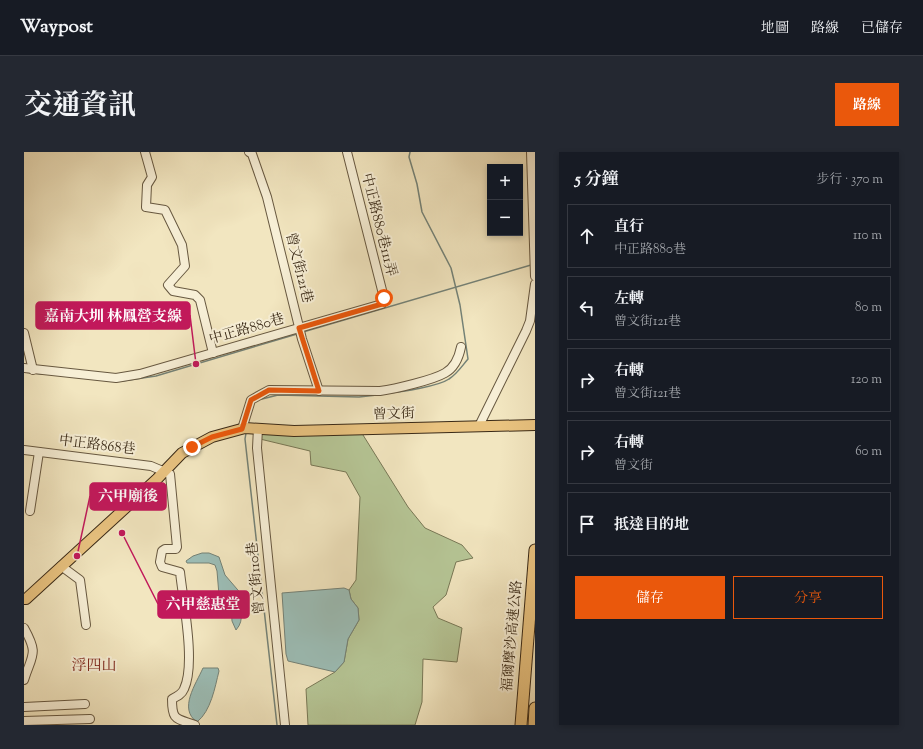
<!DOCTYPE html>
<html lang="zh-TW">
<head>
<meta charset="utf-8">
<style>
  :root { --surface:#171b24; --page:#242831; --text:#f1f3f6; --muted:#9ea1a6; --line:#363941; --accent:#ea580c }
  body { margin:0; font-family:"Sorts Mill Goudy","Noto Serif TC",serif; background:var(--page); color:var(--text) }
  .controls { position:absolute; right:12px; top:12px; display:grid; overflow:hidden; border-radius:0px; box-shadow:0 2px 6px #0003 }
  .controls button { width:36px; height:36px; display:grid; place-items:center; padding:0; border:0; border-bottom:1px solid var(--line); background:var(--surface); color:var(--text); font:20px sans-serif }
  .stop { position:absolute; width:12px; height:12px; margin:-9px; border:3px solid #ea580c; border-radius:50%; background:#fff }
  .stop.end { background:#ea580c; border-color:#fff; box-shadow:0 1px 4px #0008 }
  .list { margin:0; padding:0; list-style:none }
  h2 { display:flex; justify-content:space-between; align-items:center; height:52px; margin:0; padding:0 16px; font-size:17px }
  h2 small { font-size:13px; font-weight:400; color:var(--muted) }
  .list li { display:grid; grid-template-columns:26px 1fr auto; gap:12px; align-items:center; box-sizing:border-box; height:64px; margin:0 8px 8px; padding:0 8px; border:1px solid var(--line); border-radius:0px }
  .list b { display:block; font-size:15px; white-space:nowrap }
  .list p { margin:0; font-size:13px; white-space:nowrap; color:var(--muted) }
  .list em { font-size:13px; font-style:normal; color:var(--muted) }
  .actions { display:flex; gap:8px; padding:12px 16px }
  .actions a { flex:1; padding:9px 0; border:1px solid var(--accent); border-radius:0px; text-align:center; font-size:14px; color:var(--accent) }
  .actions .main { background:var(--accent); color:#fff }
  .icon { flex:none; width:22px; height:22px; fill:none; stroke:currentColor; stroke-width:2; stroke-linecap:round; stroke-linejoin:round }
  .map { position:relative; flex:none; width:511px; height:573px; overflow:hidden; border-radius:0px }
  header { display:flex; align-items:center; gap:24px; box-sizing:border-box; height:56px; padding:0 20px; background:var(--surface); border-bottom:1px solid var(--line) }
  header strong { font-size:19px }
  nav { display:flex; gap:22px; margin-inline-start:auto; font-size:14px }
  .intro { display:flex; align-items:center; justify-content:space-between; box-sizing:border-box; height:96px; padding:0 24px }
  h1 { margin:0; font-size:28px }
  .button { padding:10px 18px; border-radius:0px; background:var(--accent); color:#fff; font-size:14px; font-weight:700 }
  main { display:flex; gap:24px; padding:0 24px }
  aside { flex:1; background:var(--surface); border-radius:0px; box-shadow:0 2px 6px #0003 }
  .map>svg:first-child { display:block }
</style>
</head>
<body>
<header>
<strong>Waypost</strong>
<nav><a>地圖</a><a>路線</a><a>已儲存</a></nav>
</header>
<div class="intro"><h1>交通資訊</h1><a class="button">路線</a></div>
<main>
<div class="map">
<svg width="511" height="573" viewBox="0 0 511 573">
  <rect width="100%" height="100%" fill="#f2e6c0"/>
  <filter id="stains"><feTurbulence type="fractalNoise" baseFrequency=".005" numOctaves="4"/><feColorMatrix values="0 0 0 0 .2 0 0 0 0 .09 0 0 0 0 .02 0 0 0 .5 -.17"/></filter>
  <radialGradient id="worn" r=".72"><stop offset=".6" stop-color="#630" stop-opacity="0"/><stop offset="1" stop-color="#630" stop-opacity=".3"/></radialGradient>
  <polygon fill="#b6c696" stroke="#787856" points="236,275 334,275 384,355 401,376 438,393 449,406 432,410 422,443 409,455 414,466 438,476 433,510 399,507 398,550 391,573 284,573 282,537 311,520 320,510 324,487 335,468 334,456 327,447 325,438 332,428 336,345 322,320 287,313 286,299 236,287"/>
  <g fill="#9cbeb7" stroke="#748277">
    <path d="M 178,401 L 185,401 L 195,405 L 201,423 L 219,444 C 214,457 222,467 212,478 L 208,469 L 207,453 L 195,443 L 193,419 L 191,413 L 185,411 L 163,411 L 162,409 L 169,404 Z"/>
    <polygon points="320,436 325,438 327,447 334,456 335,468 324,487 320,510 311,520 264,509 262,502 258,441"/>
    <path d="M 179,516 L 194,516 L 195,519 C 191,535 187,559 173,570 C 154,557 172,532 179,516 Z"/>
  </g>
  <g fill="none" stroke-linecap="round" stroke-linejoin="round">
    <g stroke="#748277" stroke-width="1.5">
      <polyline points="279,180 507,113"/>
      <polyline points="0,220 18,222"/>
      <polyline points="98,229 132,224 273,182"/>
      <path d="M 365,241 C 378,240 415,234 425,227 C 433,222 438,214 444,207 L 436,153 L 427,116 L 398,60 L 393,32 L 385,5 L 386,0"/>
      <polyline points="238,247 254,243 335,245 353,243"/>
      <polyline points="222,281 221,287 253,573"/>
    </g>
    <defs>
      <g id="minor">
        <polyline points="121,0 128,25 123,33 122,55 141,58 158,93 161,114 144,133 149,139 171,143 176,148 189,201"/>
        <polyline points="225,0 228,2 243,45 278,187 295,239"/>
        <polyline points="507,0 511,124"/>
        <polyline points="0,181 9,218"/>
        <polyline points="0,216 92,226 116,222 358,152 360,146 323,0"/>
        <polyline points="455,274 502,179 506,169 511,132"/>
        <polyline points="234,276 233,296 261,573"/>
        <path d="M 218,277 L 227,248 L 245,238 L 356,239 C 371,237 409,228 421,221 C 430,216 435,205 437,195"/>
        <path d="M 0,298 L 127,314 L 146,322 L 153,395 L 152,397 L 141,397 L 138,399 L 136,410 L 138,415 L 156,420 C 159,449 172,512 160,537 C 158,542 154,544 148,547 C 148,569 152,566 171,573"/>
        <polyline points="6,359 15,300"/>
        <polyline points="37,414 56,428 62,473"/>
        <path d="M 0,476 C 15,503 8,502 0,528"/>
        <polyline points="0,555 61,552"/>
        <polyline points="0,569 66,567"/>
      </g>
      <polyline id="major" points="0,447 2,447 133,327 158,301 188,285 221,276 270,279 511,273"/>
      <g id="highway">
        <polyline points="497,573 511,398"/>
        <polyline points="510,573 511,556"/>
      </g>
    </defs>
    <use href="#minor" stroke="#675840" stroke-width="10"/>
    <use href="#major" stroke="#392916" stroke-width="12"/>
    <use href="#highway" stroke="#392916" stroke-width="13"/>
    <use href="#minor" stroke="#f7efd6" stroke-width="8"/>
    <use href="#major" stroke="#e9c380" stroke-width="10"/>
    <use href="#highway" stroke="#e9c380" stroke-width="11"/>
  </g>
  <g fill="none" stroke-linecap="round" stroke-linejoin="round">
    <polyline stroke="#ea580c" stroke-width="5" points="168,295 188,285 218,277 227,248 245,238 295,239 275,176 358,152 360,146"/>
  </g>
  <g text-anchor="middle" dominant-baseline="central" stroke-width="4" stroke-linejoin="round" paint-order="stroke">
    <g font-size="14" fill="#392916" stroke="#f7efd6">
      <text transform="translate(354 73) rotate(76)">中正路880巷111弄</text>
      <text transform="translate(274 116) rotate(76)">曾文街121巷</text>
      <text transform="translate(223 178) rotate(-16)">中正路880巷</text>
      <text transform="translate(370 263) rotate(-2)">曾文街</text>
      <text transform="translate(73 294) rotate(7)">中正路868巷</text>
      <text transform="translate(233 426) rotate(-96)">曾文街110巷</text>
      <text transform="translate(489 484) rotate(-85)">福爾摩沙高速公路</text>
    </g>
    <g font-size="15" fill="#7a1f14" stroke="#f7efd6">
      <text x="70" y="514">浮四山</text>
    </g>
  </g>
  <path fill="none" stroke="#c2185b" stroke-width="1.5" d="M172 212L166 163M53 404L66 344M98 381L134 452"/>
  <g fill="#c2185b" stroke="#f7efd6" stroke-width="1.5">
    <circle cx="172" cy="212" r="4"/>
    <circle cx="53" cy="404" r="4"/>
    <circle cx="98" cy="381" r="4"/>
  </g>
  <g fill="#c2185b" stroke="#c2185b" stroke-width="1.5">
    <rect x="12" y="150" width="154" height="27" rx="4"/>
    <rect x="66" y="331" width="76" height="27" rx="4"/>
    <rect x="134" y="439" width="91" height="27" rx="4"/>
  </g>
  <g font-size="15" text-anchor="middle" font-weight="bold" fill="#fff">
    <text x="89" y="169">嘉南大圳 林鳳營支線</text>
    <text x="104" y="349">六甲廟後</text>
    <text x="179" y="457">六甲慈惠堂</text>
  </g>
  <rect width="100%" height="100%" filter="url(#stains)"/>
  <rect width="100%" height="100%" fill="url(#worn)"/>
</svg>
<div class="controls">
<button>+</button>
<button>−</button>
</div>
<div class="stop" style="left:360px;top:146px"></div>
<div class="stop end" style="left:168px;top:295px"></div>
</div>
<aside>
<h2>5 分鐘<small>步行 · 370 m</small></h2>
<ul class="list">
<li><svg class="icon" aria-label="ahead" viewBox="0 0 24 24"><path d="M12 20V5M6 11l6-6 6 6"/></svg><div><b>直行</b><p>中正路880巷</p></div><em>110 m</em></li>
<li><svg class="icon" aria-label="left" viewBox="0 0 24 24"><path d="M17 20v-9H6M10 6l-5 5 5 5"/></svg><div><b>左轉</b><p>曾文街121巷</p></div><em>80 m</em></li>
<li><svg class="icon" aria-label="right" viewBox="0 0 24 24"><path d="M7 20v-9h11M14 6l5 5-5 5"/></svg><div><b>右轉</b><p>曾文街121巷</p></div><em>120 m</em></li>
<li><svg class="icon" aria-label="right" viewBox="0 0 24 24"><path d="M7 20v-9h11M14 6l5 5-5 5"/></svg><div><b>右轉</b><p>曾文街</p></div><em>60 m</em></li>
<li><svg class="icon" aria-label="arrive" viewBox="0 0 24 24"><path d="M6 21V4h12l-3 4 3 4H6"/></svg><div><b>抵達目的地</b></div></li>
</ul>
<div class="actions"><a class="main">儲存</a><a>分享</a></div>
</aside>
</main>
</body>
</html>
